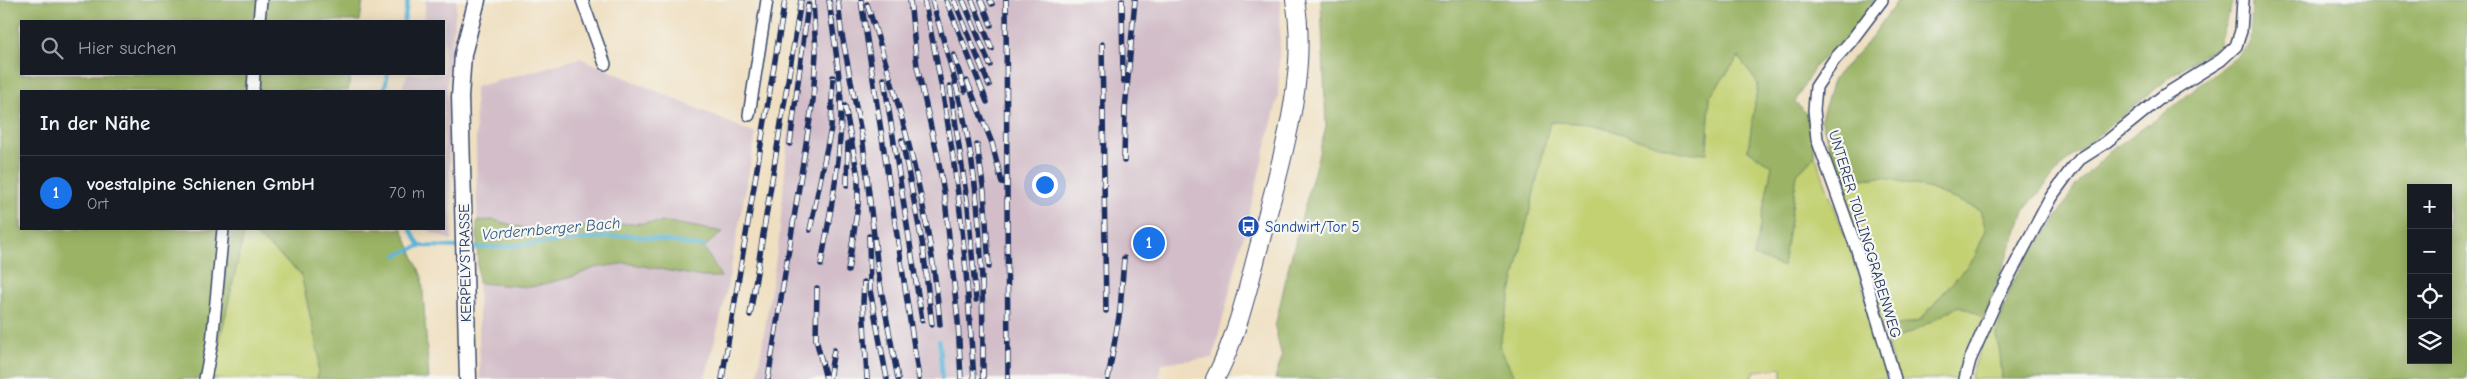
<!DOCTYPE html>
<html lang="de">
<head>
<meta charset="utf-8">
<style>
  :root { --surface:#171b24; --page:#242831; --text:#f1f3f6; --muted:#9ea1a6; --line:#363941; --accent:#1a73e8 }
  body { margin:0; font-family:"Comic Neue",sans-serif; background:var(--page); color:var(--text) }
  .controls { position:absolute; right:15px; bottom:15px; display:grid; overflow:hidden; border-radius:0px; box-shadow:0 2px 12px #0003 }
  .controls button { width:45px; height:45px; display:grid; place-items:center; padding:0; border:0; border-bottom:1px solid var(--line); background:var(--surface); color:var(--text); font:25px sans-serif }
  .you { position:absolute; left:1044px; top:184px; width:18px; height:18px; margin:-12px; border:4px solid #fff; border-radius:50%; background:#1a73e8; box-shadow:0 0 0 8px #1a73e833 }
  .badge { display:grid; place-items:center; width:32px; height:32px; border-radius:50%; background:var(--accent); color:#fff; font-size:16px; font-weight:700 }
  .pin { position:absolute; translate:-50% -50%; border:2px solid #fff; box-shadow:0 1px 5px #0006 }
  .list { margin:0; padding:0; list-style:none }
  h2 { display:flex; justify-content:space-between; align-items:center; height:65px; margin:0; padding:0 20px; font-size:21px }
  h2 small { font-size:16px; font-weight:400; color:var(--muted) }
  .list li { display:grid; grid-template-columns:32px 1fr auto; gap:15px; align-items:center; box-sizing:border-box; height:75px; padding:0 20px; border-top:1px solid var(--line) }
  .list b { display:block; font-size:19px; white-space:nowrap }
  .list p { margin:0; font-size:16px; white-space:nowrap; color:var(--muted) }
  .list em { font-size:16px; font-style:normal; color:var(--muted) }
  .icon { flex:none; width:28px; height:28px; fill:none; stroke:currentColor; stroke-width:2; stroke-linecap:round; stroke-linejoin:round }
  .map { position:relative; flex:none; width:2467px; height:379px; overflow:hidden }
  .search { position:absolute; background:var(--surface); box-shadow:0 2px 12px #0003; left:20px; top:20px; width:425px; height:55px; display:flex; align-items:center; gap:12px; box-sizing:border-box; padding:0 18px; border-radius:0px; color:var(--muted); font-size:19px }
  .panel { position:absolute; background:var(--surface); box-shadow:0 2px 12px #0003; left:20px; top:90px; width:425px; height:140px; border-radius:0px }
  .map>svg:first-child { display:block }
</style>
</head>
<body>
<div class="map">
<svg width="2467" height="379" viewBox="0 0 2467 379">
  <rect width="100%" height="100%" fill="#f6f6f2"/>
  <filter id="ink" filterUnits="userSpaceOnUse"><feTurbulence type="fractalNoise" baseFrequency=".02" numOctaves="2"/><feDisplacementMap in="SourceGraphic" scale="10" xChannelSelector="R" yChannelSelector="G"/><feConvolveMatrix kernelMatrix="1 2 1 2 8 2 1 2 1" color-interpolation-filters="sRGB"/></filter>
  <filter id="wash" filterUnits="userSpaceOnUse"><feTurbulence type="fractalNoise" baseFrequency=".0096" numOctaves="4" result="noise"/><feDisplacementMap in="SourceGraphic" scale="20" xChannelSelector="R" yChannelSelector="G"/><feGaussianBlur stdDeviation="1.12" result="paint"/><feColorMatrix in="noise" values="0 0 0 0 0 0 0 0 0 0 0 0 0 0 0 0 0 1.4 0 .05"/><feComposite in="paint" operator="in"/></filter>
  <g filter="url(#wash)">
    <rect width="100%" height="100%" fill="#efdfc0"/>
    <g fill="#d2bdc8">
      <polygon points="426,0 457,0 447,85 452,241 431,232 428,229 444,229 444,91 401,91 407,74 444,74 444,21 424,21"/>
      <polygon points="800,0 1281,0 1278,98 1213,358 1161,363 1159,379 757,379 779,238"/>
      <polygon points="580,58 756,134 724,304 705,379 480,379 475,87"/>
    </g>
    <g fill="#c3d173" stroke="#6f8068">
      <polygon points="1739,57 1758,84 1748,150 1772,166 1754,256 1783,266 1797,174 1815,155 1862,282 1871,324 1890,379 1782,379 1782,368 1755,371 1750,379 1515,379 1499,345 1550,122 1581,123 1707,153 1710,96"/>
      <polygon points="1883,177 1931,189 1980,210 1986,230 1974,258 1920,320 1895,326 1892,333 1959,306 1975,312 1983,320 1960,379 1898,379 1836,185 1839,181"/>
      <polygon points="245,229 249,229 301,274 319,356 317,379 211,379"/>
      <polygon points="1998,306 2004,309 1996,336 2000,353 2002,379 1970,379 1983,340"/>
    </g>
    <g fill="#9ab365" stroke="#5a7162" fill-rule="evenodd">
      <polygon points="0,0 363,0 360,21 21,21 21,74 351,74 348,91 21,91 21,229 245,229 211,379 0,379"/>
      <polygon points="1321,0 1875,0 1850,34 1815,66 1795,102 1807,114 1815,155 1797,174 1783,267 1754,256 1772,166 1748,150 1758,84 1739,57 1710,96 1707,153 1681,153 1606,129 1581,123 1550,122 1499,345 1515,379 1275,379 1282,357 1275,327 1289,265 1326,127"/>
      <polygon points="1898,0 2233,0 2218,46 2179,70 2065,162 2025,209 1983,320 1975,312 1959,306 1914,331 1896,338 1892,333 1895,326 1920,320 1974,258 1986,230 1980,210 1931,189 1883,177 1839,181 1821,119 1834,78 1868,42"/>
      <path d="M 2252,0 L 2467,0 L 2467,379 L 2002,379 L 2000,353 L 1996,336 L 2011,285 L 2033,247 L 2053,223 L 2076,185 L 2109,152 L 2169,110 L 2250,45 ZM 2411,188 L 2448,188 L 2448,360 L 2411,360 Z"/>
      <polygon points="494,220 537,232 601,225 668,222 723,232 704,247 721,277 702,277 627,263 594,268 572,277 531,287 478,283 477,221"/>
      <polygon points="250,229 402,229 422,277 429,379 317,379 319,356 301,274"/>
    </g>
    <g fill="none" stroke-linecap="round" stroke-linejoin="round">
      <g stroke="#5ab5d8" stroke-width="4">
        <polyline points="404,21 408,0"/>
        <polyline points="384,91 388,74"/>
        <polyline points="410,229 420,246 460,247"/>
        <polyline points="467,248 500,247 630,235 704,247"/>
        <polyline points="396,255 420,246"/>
        <polyline points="939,341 942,379"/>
      </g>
    </g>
  </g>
  <g filter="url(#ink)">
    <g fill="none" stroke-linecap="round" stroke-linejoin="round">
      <defs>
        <g id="minor">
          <polyline points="582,0 605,64"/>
          <polyline points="1882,0 1851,41 1834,60 1816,87 1814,110 1817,139 1857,250 1895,379"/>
          <polyline points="259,21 261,0"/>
          <polyline points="253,91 254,74"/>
          <polyline points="749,115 767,0"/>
          <polyline points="205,379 212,343 223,229"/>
          <polyline points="1965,379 1970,360 1998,297 2051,197 2070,171 2080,159 2105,143 2163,96 2221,60 2236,46 2241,31 2243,0"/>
        </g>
        <polyline id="secondary" points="468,379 460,97 463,54 477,0"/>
        <path id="primary" d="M 1215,379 C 1238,334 1248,287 1261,239 C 1280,166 1309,75 1295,0"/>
      </defs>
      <use href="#minor" stroke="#3b496d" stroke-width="14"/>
      <use href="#secondary" stroke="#3b496d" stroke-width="19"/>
      <use href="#primary" stroke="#3b496d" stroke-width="20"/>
      <use href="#minor" stroke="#fff" stroke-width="11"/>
      <use href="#secondary" stroke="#fff" stroke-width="16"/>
      <use href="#primary" stroke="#fff" stroke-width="18"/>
      <defs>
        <g id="rail">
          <polyline points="829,0 832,23"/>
          <polyline points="838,0 841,30 863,143 879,278 898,379"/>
          <polyline points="861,0 919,379"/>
          <polyline points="910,0 917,66 938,158 945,199 958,321 961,379"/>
          <path d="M 924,0 C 940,72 953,147 961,220 C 967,273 970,326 974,379"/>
          <path d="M 932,0 C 946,50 962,100 970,151 C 983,226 983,303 983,379"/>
          <polyline points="946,0 987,102"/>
          <polyline points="954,0 989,85"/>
          <polyline points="963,0 990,65"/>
          <polyline points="972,0 992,49"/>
          <polyline points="981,0 991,25"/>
          <polyline points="990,0 992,4"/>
          <polyline points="1006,0 1008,379"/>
          <polyline points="1122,0 1123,81"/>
          <path d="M 867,4 C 902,110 931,214 940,325"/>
          <polyline points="1102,44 1106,311"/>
          <polyline points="954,55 965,91"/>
          <polyline points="884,79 922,320"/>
          <polyline points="967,81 992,143 1002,183"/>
          <polyline points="950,86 968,207 976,300"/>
          <polyline points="845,106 858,177 858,205 848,271"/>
          <polyline points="902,140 923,247 932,325"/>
          <polyline points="790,144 808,5"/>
          <polyline points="977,145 984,192 989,267"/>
          <polyline points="1124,161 1125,110 1135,0"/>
          <polyline points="847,185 848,143"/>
          <polyline points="810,230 831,128 833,77"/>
          <polyline points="869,236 870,290 887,379"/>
          <path d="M 821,265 C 830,212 842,158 841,104 C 840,75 835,45 831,16"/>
          <polyline points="864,282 863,302 867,379"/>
          <polyline points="817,288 816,339 826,379"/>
          <polyline points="750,315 801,0"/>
          <polyline points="722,379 785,0"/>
          <polyline points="768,379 813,100 816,53 813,0"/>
          <polyline points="829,379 834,350"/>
          <polyline points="1108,379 1120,311 1124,258"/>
        </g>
      </defs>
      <use href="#rail" stroke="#1b2f5e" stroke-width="5.5"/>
      <use href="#rail" stroke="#f6f6f2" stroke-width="4" stroke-dasharray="11" stroke-linecap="butt"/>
    </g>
  </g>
  <defs>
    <symbol id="bus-disc" viewBox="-11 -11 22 22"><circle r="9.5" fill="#1a4fb4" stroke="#f6f6f2"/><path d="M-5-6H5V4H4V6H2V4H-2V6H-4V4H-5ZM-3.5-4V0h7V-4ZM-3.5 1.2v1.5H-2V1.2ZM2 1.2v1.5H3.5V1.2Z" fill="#fff"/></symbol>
  </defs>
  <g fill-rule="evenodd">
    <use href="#bus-disc" x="1236" y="214" width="25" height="25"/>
  </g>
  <g text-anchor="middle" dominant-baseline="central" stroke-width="4.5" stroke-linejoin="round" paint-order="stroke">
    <g font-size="15" fill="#164399" stroke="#f6f6f2" text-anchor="start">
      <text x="1265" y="227">Sandwirt/Tor 5</text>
    </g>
    <g font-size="15" fill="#1b2f5e" stroke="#f6f6f2">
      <text transform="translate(1865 234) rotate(73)">UNTERER TOLLINGGRABENWEG</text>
      <text transform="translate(465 263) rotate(-91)">KERPELYSTRASSE</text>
    </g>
    <g font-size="16" font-style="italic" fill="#2e5783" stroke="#f6f6f2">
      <text transform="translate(551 229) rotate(-5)">Vordernberger Bach</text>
    </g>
  </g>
</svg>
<div class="controls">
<button>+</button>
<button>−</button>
<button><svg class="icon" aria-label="locate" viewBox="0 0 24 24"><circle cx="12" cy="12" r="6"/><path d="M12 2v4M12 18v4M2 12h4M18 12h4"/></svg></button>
<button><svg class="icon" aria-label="layers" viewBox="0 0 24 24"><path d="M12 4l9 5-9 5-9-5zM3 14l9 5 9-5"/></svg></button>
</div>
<div class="you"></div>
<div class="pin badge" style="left:1149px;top:243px">1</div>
<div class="search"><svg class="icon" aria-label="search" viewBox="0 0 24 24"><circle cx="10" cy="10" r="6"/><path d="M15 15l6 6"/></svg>Hier suchen</div>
<section class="panel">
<h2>In der Nähe<small></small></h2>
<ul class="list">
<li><span class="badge">1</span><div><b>voestalpine Schienen GmbH</b><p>Ort</p></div><em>70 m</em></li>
</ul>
</section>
</div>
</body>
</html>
